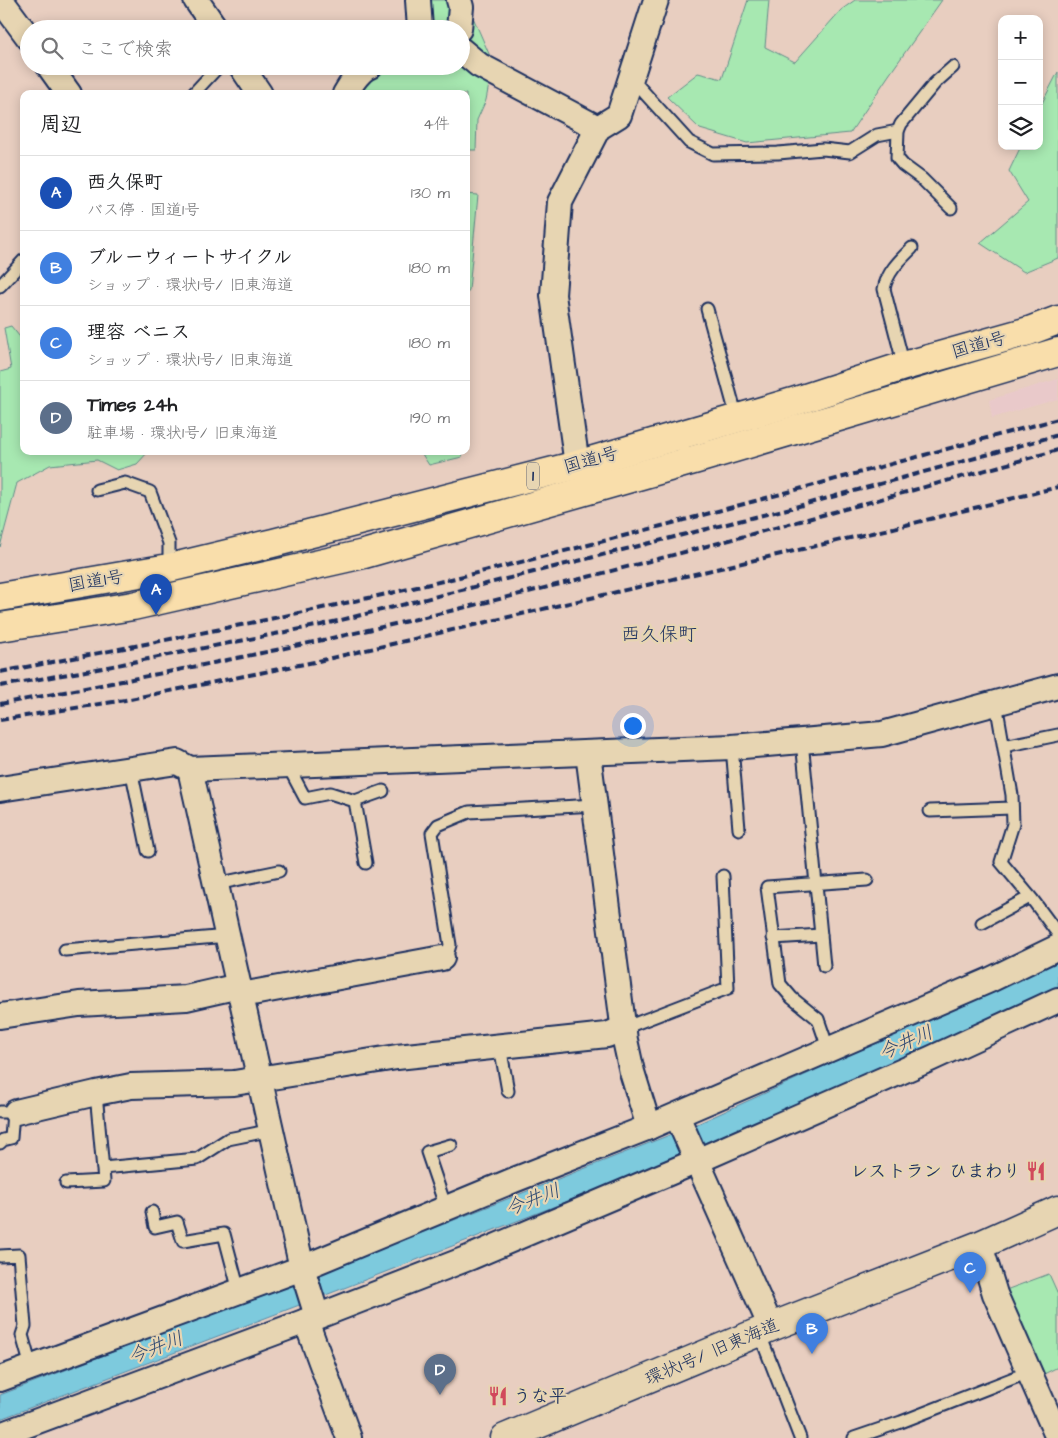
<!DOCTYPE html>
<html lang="ja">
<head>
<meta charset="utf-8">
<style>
  :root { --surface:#fff; --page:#f6f6f6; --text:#202124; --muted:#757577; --line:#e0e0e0; --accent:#d1495b }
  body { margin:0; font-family:"Architects Daughter","Klee One",sans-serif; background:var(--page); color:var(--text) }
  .controls { position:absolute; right:15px; top:15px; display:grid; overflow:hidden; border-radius:10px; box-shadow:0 2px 12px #0003 }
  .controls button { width:45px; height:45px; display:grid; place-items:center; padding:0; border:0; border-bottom:1px solid var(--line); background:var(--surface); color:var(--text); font:25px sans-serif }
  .you { position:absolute; left:632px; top:725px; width:18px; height:18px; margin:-12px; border:4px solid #fff; border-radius:50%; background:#1a73e8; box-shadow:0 0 0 8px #1a73e833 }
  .badge { display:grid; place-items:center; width:32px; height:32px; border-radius:50%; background:var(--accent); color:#fff; font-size:16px; font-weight:700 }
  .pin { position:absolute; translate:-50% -41px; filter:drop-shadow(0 1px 2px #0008) }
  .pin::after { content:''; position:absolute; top:26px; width:18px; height:15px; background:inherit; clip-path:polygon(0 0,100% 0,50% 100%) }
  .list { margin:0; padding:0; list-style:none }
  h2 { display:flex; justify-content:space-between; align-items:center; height:65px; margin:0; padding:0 20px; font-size:21px }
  h2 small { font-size:16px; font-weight:400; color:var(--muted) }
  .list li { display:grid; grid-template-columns:32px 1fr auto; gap:15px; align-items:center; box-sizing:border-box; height:75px; padding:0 20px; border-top:1px solid var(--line) }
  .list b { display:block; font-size:19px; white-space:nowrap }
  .list p { margin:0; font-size:16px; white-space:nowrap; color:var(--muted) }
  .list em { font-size:16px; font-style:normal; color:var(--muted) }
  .icon { flex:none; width:28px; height:28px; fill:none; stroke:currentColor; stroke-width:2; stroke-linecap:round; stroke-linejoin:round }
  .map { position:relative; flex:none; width:1058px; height:1438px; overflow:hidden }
  .search { position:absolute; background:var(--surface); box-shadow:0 2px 12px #0003; left:20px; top:20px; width:450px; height:55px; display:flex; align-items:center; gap:12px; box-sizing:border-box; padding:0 18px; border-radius:28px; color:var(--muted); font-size:19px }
  .panel { position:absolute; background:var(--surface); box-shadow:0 2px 12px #0003; left:20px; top:90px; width:450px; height:365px; border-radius:10px }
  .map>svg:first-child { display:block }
</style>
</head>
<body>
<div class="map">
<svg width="1058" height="1438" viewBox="0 0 1058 1438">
  <rect width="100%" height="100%" fill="#e8cec0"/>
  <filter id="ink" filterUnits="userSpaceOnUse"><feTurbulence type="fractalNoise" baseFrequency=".02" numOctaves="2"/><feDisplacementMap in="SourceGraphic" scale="10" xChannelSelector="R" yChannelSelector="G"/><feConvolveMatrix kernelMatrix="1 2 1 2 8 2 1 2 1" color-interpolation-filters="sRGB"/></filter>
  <g filter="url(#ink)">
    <polygon fill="#e9c9ca" points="1058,379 1058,399 992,418 989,400"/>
    <g fill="#a7e8b1" stroke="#618c88">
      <polygon points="428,0 450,0 472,15 493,63 486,100 477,120 476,150 466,150 466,94 356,94 376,76 382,66 461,66 461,29 430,29"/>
      <polygon points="748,0 769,0 765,47 795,62 841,10 855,0 942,0 889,75 850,133 747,143 700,129 667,97 698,73 722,79"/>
      <polygon points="1058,72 1058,258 1024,272 980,243 1028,202 1009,171 1021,146 1039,146 1039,109"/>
      <polygon points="466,194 478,195 469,290 466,294"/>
      <polygon points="11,326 24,342 24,451 149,451 137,464 117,470 97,460 50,465 17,483 0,547 0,372 11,369 4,328"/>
      <polygon points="420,451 461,451 462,457 429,465"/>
      <polygon points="1049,1274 1058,1294 1058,1367 1032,1380 995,1294"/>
    </g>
    <polygon fill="#7dcadd" stroke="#568caa" points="1058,960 1058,988 718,1143 344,1288 0,1419 0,1395 335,1267 695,1125"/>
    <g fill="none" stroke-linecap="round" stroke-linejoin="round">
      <defs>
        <g id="lane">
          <polyline points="631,78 689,142 713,154 778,153 823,149 850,152 877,135 898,131"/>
          <polyline points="193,94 219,66"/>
          <polyline points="951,208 922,179 903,165 897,158 898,131 901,124 935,83 953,67"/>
          <polyline points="0,286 24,260"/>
          <polyline points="707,309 737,418"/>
          <path d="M 904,366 L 884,289 C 887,272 900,260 912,248"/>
          <polyline points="97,490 125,483 150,492 169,543 169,568"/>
          <polyline points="996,703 1012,795 1013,824 1001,862 1032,899 1058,934"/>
          <polyline points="802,741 824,966"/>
          <polyline points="1004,746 1058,735"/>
          <polyline points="732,747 739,829"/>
          <polyline points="288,766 305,798 330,793 355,801 366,863"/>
          <polyline points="131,769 148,851"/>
          <polyline points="355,801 383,791"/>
          <polyline points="930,811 1012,808"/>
          <polyline points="216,884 279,871"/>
          <polyline points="982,923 1030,897"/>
          <polyline points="773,938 821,935"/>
          <polyline points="65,950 228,936"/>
          <polyline points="442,958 448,952 450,945 432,833 438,825 469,812 595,805"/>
          <polyline points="624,1028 728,988 723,876"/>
          <polyline points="500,1046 508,1091"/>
          <polyline points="829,1051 818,1019 792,998 780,984 767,887 867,880"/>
          <polyline points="0,1112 16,1112"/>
          <polyline points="0,1143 3,1140 11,1138 13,1112"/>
          <polyline points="103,1168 197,1159 228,1139 272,1130"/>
          <polyline points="66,1183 104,1181 96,1093"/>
          <polyline points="446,1208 427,1152 451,1145"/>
          <polyline points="152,1212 155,1227 177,1222 183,1241 224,1234 239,1291"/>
          <polyline points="0,1256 19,1255 25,1326 22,1335 31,1367"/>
          <polyline points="759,1332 800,1438"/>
          <polyline points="854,1438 901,1422 1029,1372"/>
        </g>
        <g id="street">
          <polyline points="196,0 216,29"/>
          <polyline points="418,0 420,29"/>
          <polyline points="459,0 461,7 459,29"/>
          <polyline points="6,7 29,38"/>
          <polyline points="461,50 479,65 598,128"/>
          <polyline points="49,66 69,94"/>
          <polyline points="241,66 260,94"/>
          <path d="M 345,94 C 351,84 359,70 370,66"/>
          <polyline points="577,465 553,295 560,202 598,128 619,115 656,0"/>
          <polyline points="588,753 625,1040 632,1072 649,1127"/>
          <polyline points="190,769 302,1268 317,1316"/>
          <polyline points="0,789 177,762 190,769 732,747 882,734 1058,686"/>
          <polyline points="241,995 442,958"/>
          <polyline points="0,1016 79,1004 186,998 239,986"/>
          <polyline points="16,1112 96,1093 131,1086 234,1083 397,1057 607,1035 624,1028"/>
          <polyline points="677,1116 771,1327"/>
          <polyline points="980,1245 995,1294 1058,1438"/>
          <polyline points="306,1321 349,1438"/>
          <polyline points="0,1379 302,1268 514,1180 649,1127 990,980 1058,947"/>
          <polyline points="0,1435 306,1321 471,1257 697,1161 930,1059 1058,1000"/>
        </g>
        <polyline id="secondary" points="505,1438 771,1327 980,1245 1058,1210"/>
        <g id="highway">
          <polyline points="0,597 169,568 273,543 577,465 793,402 904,366 1029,331 1058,320"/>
          <polyline points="0,627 133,606 364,554 697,459 1058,352"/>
        </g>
      </defs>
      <use href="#lane" stroke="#1b2f5e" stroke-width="15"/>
      <use href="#street" stroke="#1b2f5e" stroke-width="28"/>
      <use href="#secondary" stroke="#1b2f5e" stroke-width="31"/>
      <use href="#highway" stroke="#1b2f5e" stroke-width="31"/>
      <use href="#lane" stroke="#e7d5b2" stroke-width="11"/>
      <use href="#street" stroke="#e7d5b2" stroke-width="24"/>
      <use href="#secondary" stroke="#e7d5b2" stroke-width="28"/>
      <use href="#highway" stroke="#f9deab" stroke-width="28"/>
      <g stroke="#1b2f5e" stroke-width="4" stroke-dasharray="8 4" stroke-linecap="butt">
        <path d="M 0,672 C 131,647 261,622 391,593 C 615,542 836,478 1058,419"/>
        <polyline points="0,686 97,669 321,625 795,507 979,457 1058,435"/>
        <path d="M 0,704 C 129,680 258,655 386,626 C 612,574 835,512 1058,450"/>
        <polyline points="0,720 125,700 314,662 902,526 1058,487"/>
      </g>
    </g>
  </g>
  <defs>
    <symbol id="restaurant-bare" viewBox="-9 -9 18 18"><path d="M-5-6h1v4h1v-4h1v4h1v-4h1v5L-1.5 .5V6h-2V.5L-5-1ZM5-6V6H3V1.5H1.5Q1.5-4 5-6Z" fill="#d1495b" stroke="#e7d5b2" stroke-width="2.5" paint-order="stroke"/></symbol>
  </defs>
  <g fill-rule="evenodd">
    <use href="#restaurant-bare" x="1022" y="1157" width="28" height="28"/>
    <use href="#restaurant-bare" x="484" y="1382" width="28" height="28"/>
  </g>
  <g text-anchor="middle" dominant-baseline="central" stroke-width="4.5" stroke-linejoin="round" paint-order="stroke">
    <rect fill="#e7d5b2" stroke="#586177" stroke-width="1" x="527" y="462.5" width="12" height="27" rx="4"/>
    <g font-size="16" font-weight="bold" fill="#1b2f5e">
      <text x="533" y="476">1</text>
    </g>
    <g font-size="18" fill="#1b2f5e" stroke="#e7d5b2">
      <text transform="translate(979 345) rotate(-16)">国道1号</text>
      <text transform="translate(591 460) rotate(-16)">国道1号</text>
      <text transform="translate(96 581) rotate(-10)">国道1号</text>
      <text transform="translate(712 1352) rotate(-23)">環状1号/ 旧東海道</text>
    </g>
    <g font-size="18" font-weight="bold" fill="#1b2f5e" stroke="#e7d5b2" text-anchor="end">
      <text x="1021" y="1171">レストラン ひまわり</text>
      <text x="513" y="1396" text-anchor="start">うな平</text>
    </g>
    <g font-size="19" fill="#1b2f5e" stroke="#e7d5b2">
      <text x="659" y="634">西久保町</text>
    </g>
    <g font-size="19" font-style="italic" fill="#2a4671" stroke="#e7d5b2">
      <text transform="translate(906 1043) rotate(-24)">今井川</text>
      <text transform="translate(533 1200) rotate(-21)">今井川</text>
      <text transform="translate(156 1348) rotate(-21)">今井川</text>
    </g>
  </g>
</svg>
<div class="controls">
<button>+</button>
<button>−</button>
<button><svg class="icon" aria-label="layers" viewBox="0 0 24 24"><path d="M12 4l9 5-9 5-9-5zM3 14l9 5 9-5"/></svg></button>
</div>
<div class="you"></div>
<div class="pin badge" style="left:156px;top:615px;background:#1a4fb4">A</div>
<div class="pin badge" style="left:812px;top:1354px;background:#3f7fe0">B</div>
<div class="pin badge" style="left:970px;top:1293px;background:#3f7fe0">C</div>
<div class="pin badge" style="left:440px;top:1395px;background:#5c6f8a">D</div>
<div class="search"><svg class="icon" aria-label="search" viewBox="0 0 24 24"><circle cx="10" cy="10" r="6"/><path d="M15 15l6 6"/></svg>ここで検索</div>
<section class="panel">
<h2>周辺<small>4件</small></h2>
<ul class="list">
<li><span class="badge" style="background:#1a4fb4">A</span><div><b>西久保町</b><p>バス停 · 国道1号</p></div><em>130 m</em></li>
<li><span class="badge" style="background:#3f7fe0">B</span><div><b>ブルーウィートサイクル</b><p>ショップ · 環状1号/ 旧東海道</p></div><em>180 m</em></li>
<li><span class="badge" style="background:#3f7fe0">C</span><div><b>理容 ベニス</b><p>ショップ · 環状1号/ 旧東海道</p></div><em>180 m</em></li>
<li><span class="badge" style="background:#5c6f8a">D</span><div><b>Times 24h</b><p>駐車場 · 環状1号/ 旧東海道</p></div><em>190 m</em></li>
</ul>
</section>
</div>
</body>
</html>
